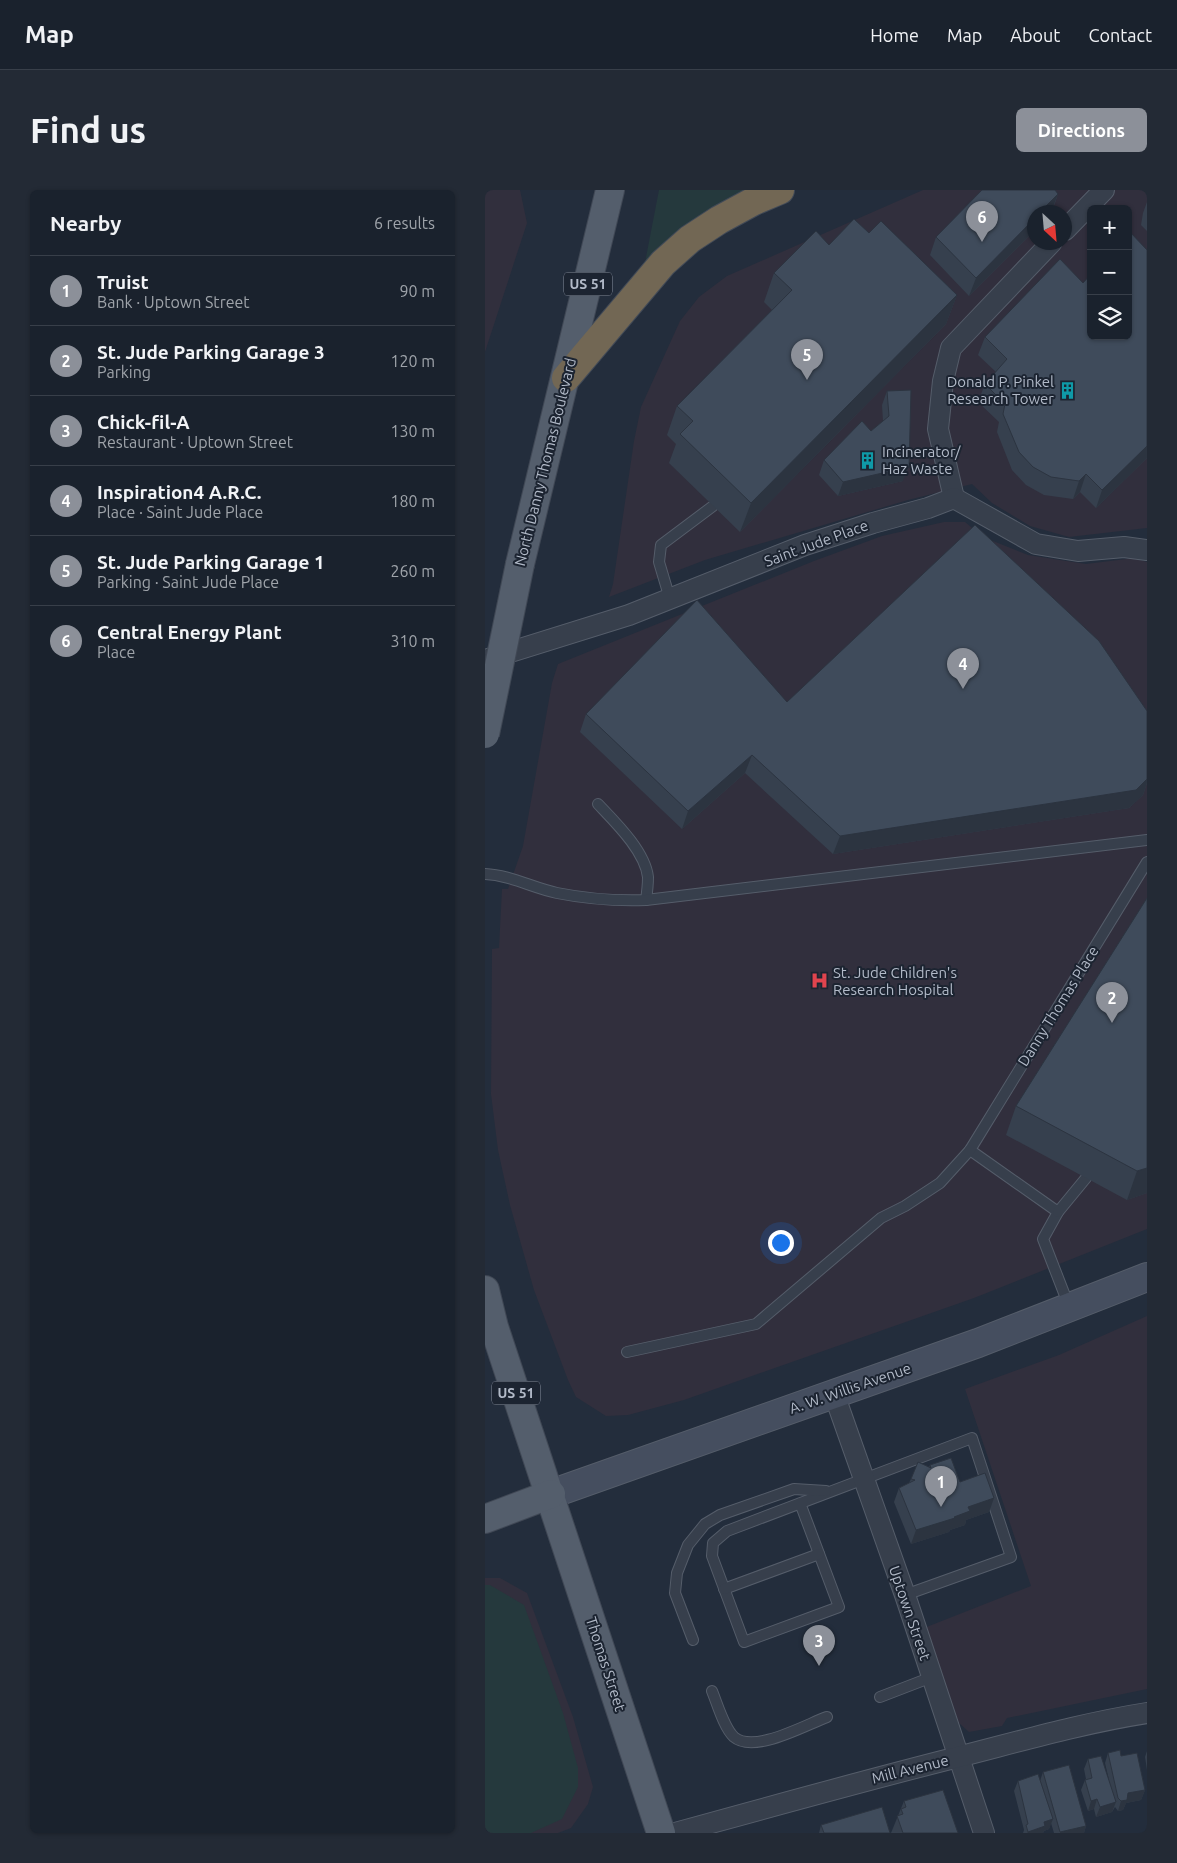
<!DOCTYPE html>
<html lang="en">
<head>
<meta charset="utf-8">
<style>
  :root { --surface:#1a222d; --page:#232a35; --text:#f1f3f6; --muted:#9fa4aa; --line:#383f49; --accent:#8c9099 }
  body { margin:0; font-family:Ubuntu,sans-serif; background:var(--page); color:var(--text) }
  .controls { position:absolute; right:15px; top:15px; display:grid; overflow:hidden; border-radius:8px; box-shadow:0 1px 4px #0004 }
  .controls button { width:45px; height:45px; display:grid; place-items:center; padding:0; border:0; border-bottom:1px solid var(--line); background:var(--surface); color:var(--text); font:25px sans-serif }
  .compass { position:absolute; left:542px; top:15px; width:45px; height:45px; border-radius:50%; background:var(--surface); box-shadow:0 1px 4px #0004; rotate:154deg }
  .you { position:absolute; left:295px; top:1052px; width:18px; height:18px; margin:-12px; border:4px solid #fff; border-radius:50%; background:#1a73e8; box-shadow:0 0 0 8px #1a73e833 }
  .badge { display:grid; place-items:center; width:32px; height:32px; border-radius:50%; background:var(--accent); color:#fff; font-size:16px; font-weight:700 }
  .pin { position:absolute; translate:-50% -41px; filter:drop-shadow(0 1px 2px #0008) }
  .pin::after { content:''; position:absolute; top:26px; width:18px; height:15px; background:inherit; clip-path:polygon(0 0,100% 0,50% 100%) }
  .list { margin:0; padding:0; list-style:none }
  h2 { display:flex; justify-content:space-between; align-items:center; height:65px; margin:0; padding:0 20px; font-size:21px }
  h2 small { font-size:16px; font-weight:400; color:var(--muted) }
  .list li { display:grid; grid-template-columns:32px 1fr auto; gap:15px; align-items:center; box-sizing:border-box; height:70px; padding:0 20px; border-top:1px solid var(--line) }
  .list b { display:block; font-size:19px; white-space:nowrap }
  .list p { margin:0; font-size:16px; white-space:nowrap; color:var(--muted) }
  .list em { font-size:16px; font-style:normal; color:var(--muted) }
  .icon { flex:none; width:28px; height:28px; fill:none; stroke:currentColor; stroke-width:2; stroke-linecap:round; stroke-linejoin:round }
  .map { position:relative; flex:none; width:662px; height:1643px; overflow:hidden; border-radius:8px }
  header { display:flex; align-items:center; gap:30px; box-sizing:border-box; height:70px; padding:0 25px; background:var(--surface); border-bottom:1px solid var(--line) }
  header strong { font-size:24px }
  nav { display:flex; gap:28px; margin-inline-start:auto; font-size:18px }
  .intro { display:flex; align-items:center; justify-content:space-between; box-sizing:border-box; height:120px; padding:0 30px }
  h1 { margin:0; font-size:35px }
  .button { padding:12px 22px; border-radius:8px; background:var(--accent); color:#fff; font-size:18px; font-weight:700 }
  main { display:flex; gap:30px; padding:0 30px }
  aside { flex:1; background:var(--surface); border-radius:8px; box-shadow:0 1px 4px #0004 }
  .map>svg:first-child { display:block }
</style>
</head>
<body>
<header>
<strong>Map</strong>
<nav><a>Home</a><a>Map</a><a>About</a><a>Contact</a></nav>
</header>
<div class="intro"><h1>Find us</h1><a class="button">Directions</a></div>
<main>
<aside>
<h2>Nearby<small>6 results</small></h2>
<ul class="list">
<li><span class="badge">1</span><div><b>Truist</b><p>Bank · Uptown Street</p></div><em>90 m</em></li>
<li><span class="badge">2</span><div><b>St. Jude Parking Garage 3</b><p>Parking</p></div><em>120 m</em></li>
<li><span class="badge">3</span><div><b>Chick-fil-A</b><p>Restaurant · Uptown Street</p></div><em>130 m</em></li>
<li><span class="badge">4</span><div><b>Inspiration4 A.R.C.</b><p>Place · Saint Jude Place</p></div><em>180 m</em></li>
<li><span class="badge">5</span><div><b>St. Jude Parking Garage 1</b><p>Parking · Saint Jude Place</p></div><em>260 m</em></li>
<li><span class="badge">6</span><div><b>Central Energy Plant</b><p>Place</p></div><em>310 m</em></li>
</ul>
</aside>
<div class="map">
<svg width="662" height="1643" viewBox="0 0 662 1643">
  <rect width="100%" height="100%" fill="#232d3c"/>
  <g fill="#312f3d" fill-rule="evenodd">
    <polygon points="0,0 35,0 42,33 0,162"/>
    <path d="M 438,0 L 662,0 L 662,338 L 584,347 L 545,336 L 507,313 L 487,294 L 423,310 L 220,370 L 124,407 L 128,394 L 149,251 L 156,217 L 195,131 L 214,107 L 242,86 ZM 606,19 L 643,19 L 643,146 L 606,146 ZM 550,22 L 580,22 L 580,52 L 550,52 Z"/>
    <polygon points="459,332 480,332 498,347 543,365 601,374 649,368 662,372 662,1039 489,1108 199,1210 143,1225 121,1226 91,1207 83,1190 49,1100 25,1015 13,960 6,904 7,759 14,758 17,699 23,699 38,656 67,493 73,474 329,371 397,346"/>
    <polygon points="662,1126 662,1499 522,1528 517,1536 484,1542 474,1533 439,1438 546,1396 480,1199 574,1165"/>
    <polygon points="0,1388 15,1388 42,1403 88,1527 108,1597 103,1614 86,1638 73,1643 0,1643"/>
  </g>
  <g fill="#25393d">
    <polygon points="174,0 264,0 235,14 196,41 158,83"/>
    <polygon points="0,1395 5,1395 39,1415 78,1523 93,1578 93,1597 77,1629 46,1643 0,1643"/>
  </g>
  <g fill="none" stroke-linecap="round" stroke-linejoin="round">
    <defs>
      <g id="lane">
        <polyline points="185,409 174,372 176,355 228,316"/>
        <path d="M 113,614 C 130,632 160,661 163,687 C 163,694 162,703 161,710"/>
        <path d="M 0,684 C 25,685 48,698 72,703 C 102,709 131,711 161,710 L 662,650"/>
        <polyline points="485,960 573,1022 558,1049 584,1116"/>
        <polyline points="573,1022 601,988"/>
        <polyline points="142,1162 271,1134 396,1028 420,1016 455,993 485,960 662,672"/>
        <polyline points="315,1313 354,1417 259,1452 227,1366 228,1353 242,1341 487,1248 526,1367 420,1405"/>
        <polyline points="239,1399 334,1364"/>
        <polyline points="208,1450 190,1403 192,1383 203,1355 220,1334 235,1325 309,1299 341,1301"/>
        <path d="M 227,1501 C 232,1513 239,1538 249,1547 C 269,1564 320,1535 342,1527"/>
        <polyline points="395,1507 447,1487"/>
      </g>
      <g id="street">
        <polyline points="580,40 619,0"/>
        <polyline points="469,308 453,239 458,191 466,158 567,52"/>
        <polyline points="0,470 144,425 320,355 388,333 443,318 469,308 551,354 593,361 639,357 662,360"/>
        <polyline points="349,1204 420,1405 499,1643"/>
        <path d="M 190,1643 C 284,1617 378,1591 473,1567 C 536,1551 598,1533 662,1523"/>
      </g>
      <polyline id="secondary" points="66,1304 493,1153 662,1087"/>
      <g id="primary">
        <polyline points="35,374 125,0"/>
        <polyline points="0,1100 9,1137 176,1643"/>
        <polyline points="0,1329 66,1304"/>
      </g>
      <polyline id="highway" points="81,188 178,73 205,49 234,30 269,11 295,0"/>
    </defs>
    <use href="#lane" stroke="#555d6a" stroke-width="12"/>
    <use href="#street" stroke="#555d6a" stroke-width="22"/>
    <use href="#secondary" stroke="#555d6a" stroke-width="30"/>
    <use href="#primary" stroke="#404855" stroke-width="30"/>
    <use href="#highway" stroke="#424a57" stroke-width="30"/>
    <use href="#lane" stroke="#373f4c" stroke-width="10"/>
    <use href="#street" stroke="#373f4c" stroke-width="20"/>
    <use href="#secondary" stroke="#454e5f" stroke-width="28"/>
    <use href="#primary" stroke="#545e6c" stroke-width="28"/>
    <use href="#highway" stroke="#726754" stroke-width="28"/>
    <defs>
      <polyline id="primary-bridge" points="0,544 35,374"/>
    </defs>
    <use href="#primary-bridge" stroke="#404855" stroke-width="30" stroke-linecap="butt"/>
    <use href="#primary-bridge" stroke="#545e6c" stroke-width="28"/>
  </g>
  <g fill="#36404e">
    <polygon points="497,0 570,0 573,4 567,22 550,22 550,40 484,106 445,65 451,47"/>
    <polygon points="662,12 662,41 656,35 658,23"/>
    <polygon points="384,43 472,105 461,134 255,342 184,273 191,254 182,245 192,216 287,120 279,112 289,83 344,55"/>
    <polygon points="662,60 662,268 611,318 595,302 588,309 559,305 541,295 527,280 512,242 514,232 493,212 500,194 511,182 493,165 500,147 598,93"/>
    <polygon points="402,201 418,291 353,306 334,285 339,270 386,241 398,231 397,215"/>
    <polygon points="302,512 655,512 662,521 662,593 658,605 644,618 348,664 260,583 197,639 95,542 101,524"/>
    <polygon points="662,708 662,1003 642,1010 521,945 531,916"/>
    <polygon points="445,1275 475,1292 509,1308 504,1322 481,1330 480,1335 465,1340 464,1342 426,1354 409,1312 414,1298 424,1293 426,1289 444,1277"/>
    <polygon points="662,1561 662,1580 660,1567"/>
    <polygon points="623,1563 636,1566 660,1600 656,1610 641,1613 638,1620 633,1621 630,1617 627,1622 611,1627 609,1619 603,1621 596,1600 600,1590 601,1589 599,1579 603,1569 624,1590 620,1573"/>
    <polygon points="558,1582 601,1636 599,1643 569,1643 566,1633 564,1639 559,1641 558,1643 538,1643 539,1640 529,1601 533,1591 555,1591"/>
    <polygon points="419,1611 473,1643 406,1643"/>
    <polygon points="336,1635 405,1643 334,1643"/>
  </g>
  <g fill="#2c3440">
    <polygon points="573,4 566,22 555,22"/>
    <polygon points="550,28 550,40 484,106 491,88"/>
    <polygon points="472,105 461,134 255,342 266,313"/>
    <polygon points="662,256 662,268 611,318 617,300"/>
    <polygon points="424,277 418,291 353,306 358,292"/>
    <polygon points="601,284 595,302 588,309 594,291"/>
    <polygon points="267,565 260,583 197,639 203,621"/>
    <polygon points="662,589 662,593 658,605 644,618 348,664 355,646"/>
    <polygon points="662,978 662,1003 642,1010 652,981"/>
    <polygon points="509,1308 504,1322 481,1330 480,1335 465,1340 464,1342 426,1354 431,1340 469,1327 483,1317"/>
    <polygon points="660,1600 656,1610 641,1613 638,1620 633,1621 636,1611 643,1603"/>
    <polygon points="612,1609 609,1619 603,1621 606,1611"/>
    <polygon points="631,1612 627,1622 611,1627 615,1617"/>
    <polygon points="568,1629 564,1639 559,1641 558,1643 542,1643 543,1642 559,1632"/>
    <polygon points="601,1636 599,1643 575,1643 575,1642"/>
  </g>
  <g fill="#3f4b5b" stroke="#2c3440">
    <polygon points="497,0 570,0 573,4 555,22 550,22 550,28 491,88 451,47"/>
    <polygon points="369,29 384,43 396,31 472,105 266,313 195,244 208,231 192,216 307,100 289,83 331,41 344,55"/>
    <polygon points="645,42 662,60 662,256 617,300 601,284 594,291 566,287 548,277 534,262 518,224 520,214 500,194 522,169 500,147 575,69 598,93 606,84 606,146 643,146 643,44"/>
    <polygon points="426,200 424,277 358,292 339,270 377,231 386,241 404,226 402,201"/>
    <polygon points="490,335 614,451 662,521 662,589 651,600 355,646 267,565 203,621 101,524 212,410 302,512"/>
    <polygon points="662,708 662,978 652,981 531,916"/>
    <polygon points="466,1268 475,1292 500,1283 509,1308 483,1317 485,1321 469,1327 470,1328 431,1340 414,1298 430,1290 426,1289 433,1272 446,1278 445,1275"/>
    <polygon points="635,1560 636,1566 652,1563 660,1600 643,1603 642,1610 636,1611 633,1608 623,1563"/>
    <polygon points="616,1566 631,1612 615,1617 612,1609 606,1611 600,1590 607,1588 603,1569"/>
    <polygon points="584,1575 601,1636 575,1642 558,1582"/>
    <polygon points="553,1584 568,1629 559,1632 560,1636 543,1642 541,1635 543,1634 533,1591"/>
    <polygon points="458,1600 473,1643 418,1643 412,1626 418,1624 416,1619 421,1617 419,1611"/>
    <polygon points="397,1617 405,1643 339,1643 336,1635"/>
  </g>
  <defs>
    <symbol id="building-bare" viewBox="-9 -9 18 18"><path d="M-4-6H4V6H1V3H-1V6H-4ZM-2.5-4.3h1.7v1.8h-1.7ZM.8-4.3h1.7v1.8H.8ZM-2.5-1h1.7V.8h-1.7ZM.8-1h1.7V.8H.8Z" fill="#0f9aa8" stroke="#1c2431" stroke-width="2.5" paint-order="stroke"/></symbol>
    <symbol id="hospital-bare" viewBox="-9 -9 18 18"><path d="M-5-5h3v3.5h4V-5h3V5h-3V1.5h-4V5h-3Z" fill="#e0444e" stroke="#1c2431" stroke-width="2.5" paint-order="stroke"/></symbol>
  </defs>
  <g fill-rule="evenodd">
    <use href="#building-bare" x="570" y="188" width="25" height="25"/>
    <use href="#building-bare" x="370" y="258" width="25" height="25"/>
    <use href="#hospital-bare" x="322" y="778" width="25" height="25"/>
  </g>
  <g text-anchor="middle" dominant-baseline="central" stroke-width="4" stroke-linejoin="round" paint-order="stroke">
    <g fill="#1c2431" stroke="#858d9b" stroke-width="1">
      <rect x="79" y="82.5" width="48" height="23" rx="4"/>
      <rect x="7" y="1191.5" width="48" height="23" rx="4"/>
    </g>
    <g font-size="14" font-weight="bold" fill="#b2bac8">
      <text x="103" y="94">US 51</text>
      <text x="31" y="1203">US 51</text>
    </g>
    <g font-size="15" fill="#b2bac8" stroke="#1c2431" text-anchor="start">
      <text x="569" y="191" text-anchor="end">Donald P. Pinkel<tspan x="569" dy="17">Research Tower</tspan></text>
      <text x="397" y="261">Incinerator/<tspan x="397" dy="17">Haz Waste</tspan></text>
      <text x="348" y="782">St. Jude Children's<tspan x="348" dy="17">Research Hospital</tspan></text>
    </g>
    <g font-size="15" fill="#b2bac8" stroke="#1c2431">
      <text transform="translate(60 272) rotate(-76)">North Danny Thomas Boulevard</text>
      <text transform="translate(331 353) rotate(-20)">Saint Jude Place</text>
      <text transform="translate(573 816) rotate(-58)">Danny Thomas Place</text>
      <text transform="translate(365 1198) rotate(-19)">A. W. Willis Avenue</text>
      <text transform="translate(425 1423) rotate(71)">Uptown Street</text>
      <text transform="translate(121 1474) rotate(72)">Thomas Street</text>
      <text transform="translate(425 1579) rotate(-14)">Mill Avenue</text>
    </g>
  </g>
</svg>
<div class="controls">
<button>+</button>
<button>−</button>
<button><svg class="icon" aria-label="layers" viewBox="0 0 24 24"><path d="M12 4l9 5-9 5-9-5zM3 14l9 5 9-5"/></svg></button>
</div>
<svg class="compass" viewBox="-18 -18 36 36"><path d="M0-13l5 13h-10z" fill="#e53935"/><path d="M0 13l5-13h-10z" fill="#9fa4aa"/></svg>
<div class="you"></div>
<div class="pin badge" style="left:456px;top:1317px">1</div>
<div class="pin badge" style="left:627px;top:833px">2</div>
<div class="pin badge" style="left:334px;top:1476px">3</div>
<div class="pin badge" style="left:478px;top:499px">4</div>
<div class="pin badge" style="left:322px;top:190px">5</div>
<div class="pin badge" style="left:497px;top:52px">6</div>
</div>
</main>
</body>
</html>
